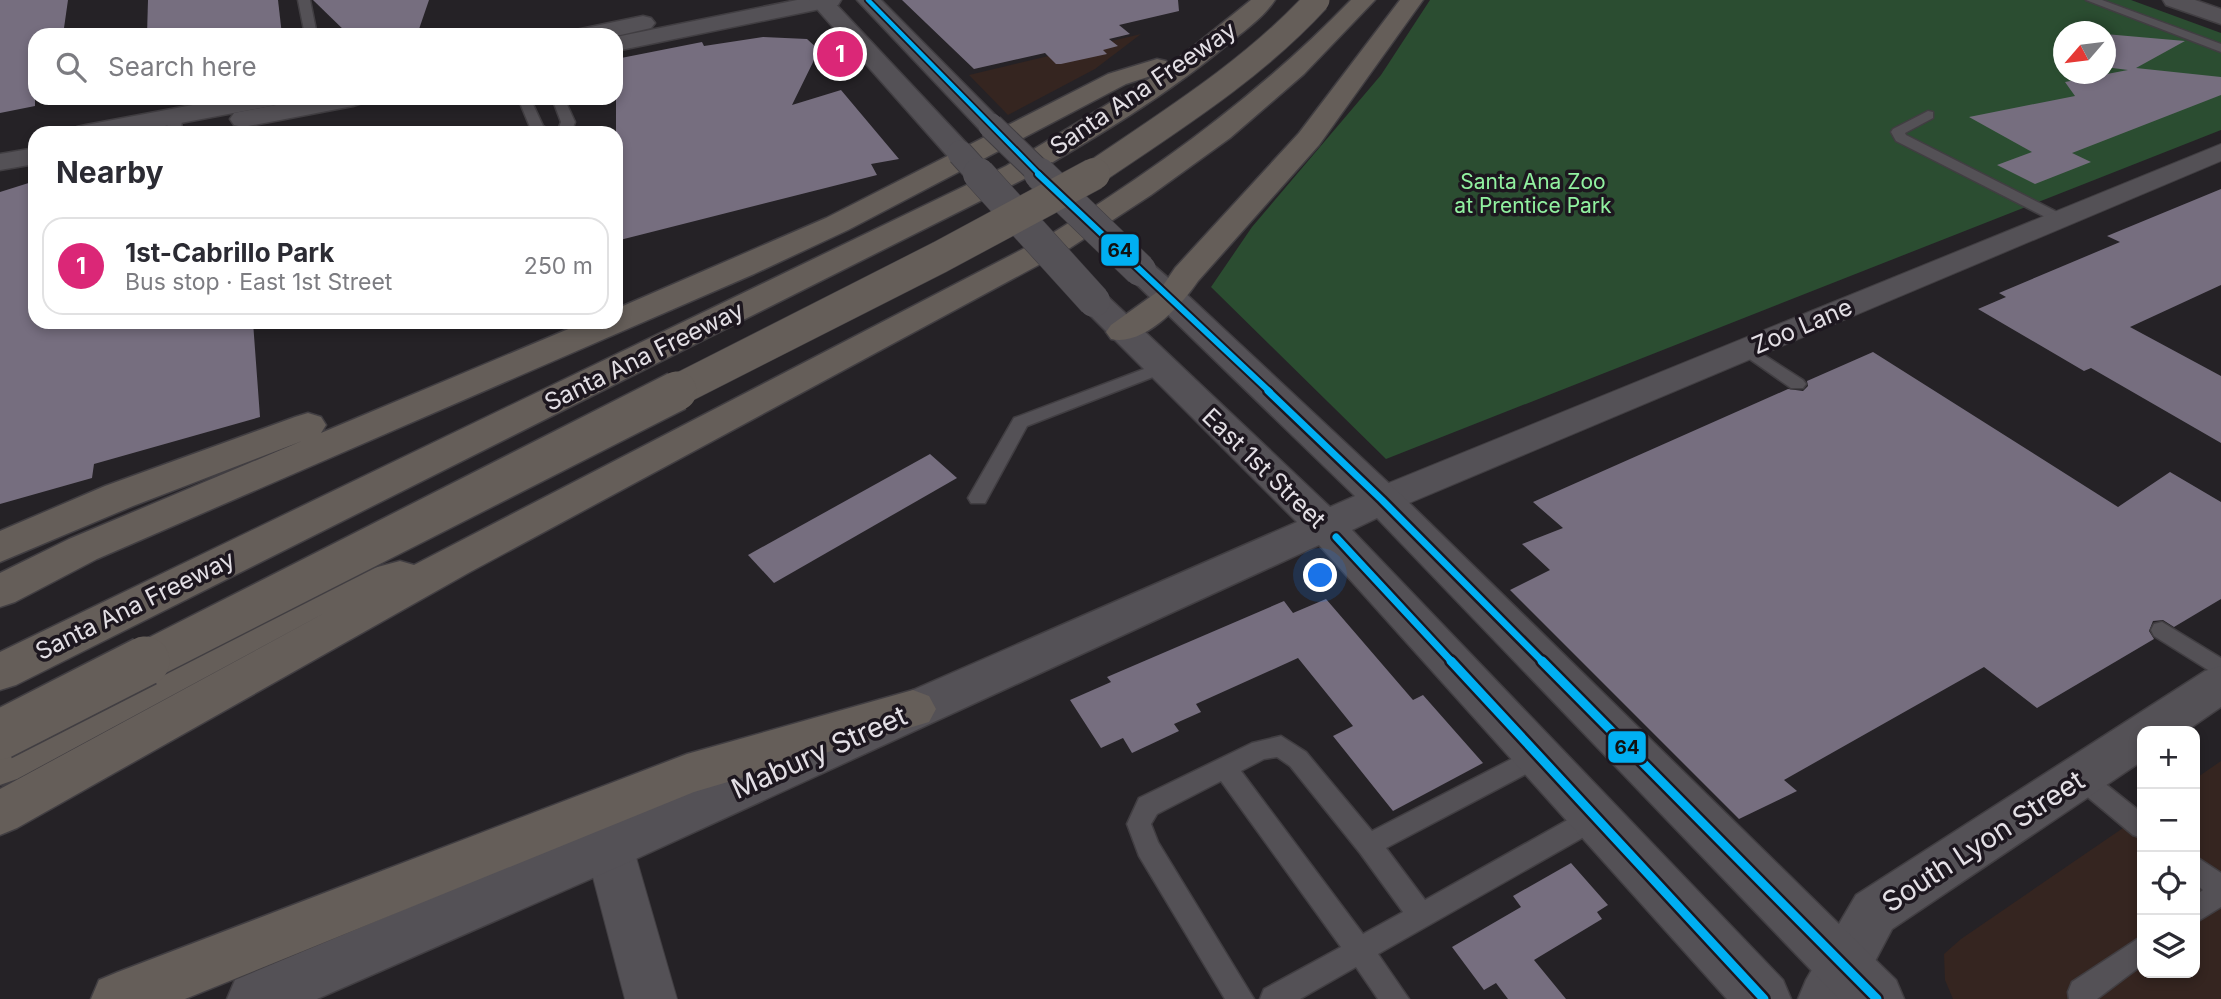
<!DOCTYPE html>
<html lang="en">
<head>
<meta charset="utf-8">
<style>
  :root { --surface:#fff; --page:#f2f2f3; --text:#2b2b33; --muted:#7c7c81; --line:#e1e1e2; --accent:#db2777 }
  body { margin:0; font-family:Inter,sans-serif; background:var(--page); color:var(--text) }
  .controls { position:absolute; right:21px; bottom:21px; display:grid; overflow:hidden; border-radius:14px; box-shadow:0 4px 10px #0003 }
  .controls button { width:63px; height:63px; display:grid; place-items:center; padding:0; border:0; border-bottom:2px solid var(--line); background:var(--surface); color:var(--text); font:35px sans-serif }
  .compass { position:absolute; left:2053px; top:21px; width:63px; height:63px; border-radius:50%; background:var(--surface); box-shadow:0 4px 10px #0003; rotate:242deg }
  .you { position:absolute; left:1321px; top:576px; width:24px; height:24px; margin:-18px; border:5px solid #fff; border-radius:50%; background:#1a73e8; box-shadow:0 0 0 10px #1a73e833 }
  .badge { display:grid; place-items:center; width:46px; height:46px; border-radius:50%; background:var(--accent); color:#fff; font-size:23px; font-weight:700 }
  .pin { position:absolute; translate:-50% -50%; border:4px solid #fff; box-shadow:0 2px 7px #0006 }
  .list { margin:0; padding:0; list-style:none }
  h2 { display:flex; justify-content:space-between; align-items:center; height:91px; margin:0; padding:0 28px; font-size:30px }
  h2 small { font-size:23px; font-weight:400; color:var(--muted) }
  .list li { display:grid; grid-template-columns:46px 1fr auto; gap:21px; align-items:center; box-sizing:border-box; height:98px; margin:0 14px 14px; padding:0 14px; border:2px solid var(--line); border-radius:21px }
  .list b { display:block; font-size:26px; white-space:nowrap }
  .list p { margin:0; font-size:23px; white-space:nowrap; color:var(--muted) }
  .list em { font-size:23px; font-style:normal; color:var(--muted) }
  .icon { flex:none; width:38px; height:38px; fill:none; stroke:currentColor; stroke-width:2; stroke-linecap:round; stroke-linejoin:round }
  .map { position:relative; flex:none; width:2221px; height:999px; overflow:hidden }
  .search { position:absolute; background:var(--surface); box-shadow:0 4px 10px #0003; left:28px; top:28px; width:595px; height:77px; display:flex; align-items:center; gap:18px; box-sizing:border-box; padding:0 24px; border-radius:21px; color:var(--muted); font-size:26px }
  .panel { position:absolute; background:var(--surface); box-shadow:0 4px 10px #0003; left:28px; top:126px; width:595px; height:203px; border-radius:21px }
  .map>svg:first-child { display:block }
</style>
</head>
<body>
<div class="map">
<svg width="2221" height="999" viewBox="0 0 2221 999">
  <rect width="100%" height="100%" fill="#252226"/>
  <g fill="#352520">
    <polygon points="1141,34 1095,69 1008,115 969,75"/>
    <polygon points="2221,761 2221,999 1953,999 1945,980 1944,954 1961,939 2142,815 2142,973 2195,973 2195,779"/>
  </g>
  <path fill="#2b4d31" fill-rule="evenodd" d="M 1430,0 L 2131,0 L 2221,33 L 2221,130 L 1386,459 L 1211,287 L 1252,227 L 1381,75 ZM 2064,32 L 2106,32 L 2106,74 L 2064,74 Z"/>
  <g fill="#766e7f">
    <polygon points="0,0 68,0 63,35 35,35 35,106 0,113"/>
    <polygon points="148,0 278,0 282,35 147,35"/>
    <polygon points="313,0 429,0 417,35 349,35"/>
    <polygon points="902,0 1178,0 1179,11 1119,25 1130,34 1109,39 1118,46 1103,50 1107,54 1061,64 1056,64 1045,53 974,69"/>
    <polygon points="2105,34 2185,41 2136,68 2221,77 2221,95 2072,153 2091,162 2035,184 1997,165 2032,152 1969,117 2075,96 2065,82 2128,70 2105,67"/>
    <polygon points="763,37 807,39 819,50 792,105 841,90 899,159 871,164 877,175 616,241 616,59 702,42 704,46"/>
    <polygon points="35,181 35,322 253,322 260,417 94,464 92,478 0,504 0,192"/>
    <polygon points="2221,189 2221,285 2130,327 2221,376 2221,443 2091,368 2084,371 1978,309 2006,297 1999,293 2120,242 2107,236"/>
    <polygon points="1873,352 2118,507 2170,472 2221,502 2221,599 2174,627 2163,620 2153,621 2149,631 2154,639 2037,708 1984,667 1784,780 1797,791 1739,819 1510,590 1550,570 1522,544 1563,528 1533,502 1788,389 1803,391 1808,386 1807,381"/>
    <polygon points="930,454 957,478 774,583 748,555"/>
    <polygon points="1326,599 1413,700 1423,695 1483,763 1393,811 1333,736 1353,726 1298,658 1196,704 1201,712 1174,724 1179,731 1132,753 1123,738 1101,748 1070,700 1111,682 1107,677 1284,601 1293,613"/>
    <polygon points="1571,863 1608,905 1597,912 1602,919 1534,960 1566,999 1508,999 1496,983 1484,990 1452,947 1521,907 1513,896"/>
  </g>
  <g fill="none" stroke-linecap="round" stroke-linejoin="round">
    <defs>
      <g id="service">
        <polygon points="298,0 310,0 317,35 305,35"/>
        <polygon points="2086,0 2102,0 2221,44 2221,52"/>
        <polygon points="518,98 530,98 543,126 555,133 532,132"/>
        <polygon points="552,98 564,98 575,122 571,133 557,133 561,122"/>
        <polygon points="1928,111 1933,112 1933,118 1905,133 1906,135 2065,216 2067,219 2065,222 2055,222 1896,141 1891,132 1893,129"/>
        <polygon points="175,113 182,117 181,133 167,133 168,117"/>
        <polygon points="1747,344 1803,380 1806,384 1803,388 1791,388 1741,353 1739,349"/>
        <polygon points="1160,363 1169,368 1166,372 1027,426 985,503 971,503 968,498 1014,418"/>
        <polygon points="2162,622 2221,658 2221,678 2154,636 2151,630 2154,624"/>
        <path d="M 1281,736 L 1306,752 L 1372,831 L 1531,749 L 1539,746 L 1547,749 L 1551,756 L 1547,763 L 1386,848 L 1425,900 L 1587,809 L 1596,806 L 1605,809 L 1608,817 L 1605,825 L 1378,954 L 1409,999 L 1378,999 L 1356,967 L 1300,999 L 1260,999 L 1264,989 L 1341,947 L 1221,781 L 1157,814 L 1151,824 L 1158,842 L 1254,999 L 1225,999 L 1139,856 L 1127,824 L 1139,798 L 1252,743 ZM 1277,757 L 1290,766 L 1360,853 L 1403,912 L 1363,934 L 1241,771 L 1264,759 Z"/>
        <polygon points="2080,767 2088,770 2142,813 2142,838 2133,835 2072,784 2068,777 2072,770"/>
        <polygon points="2195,856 2221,873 2221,907 2195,923 2195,896 2203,890 2195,883"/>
        <polygon points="2142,936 2142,965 2097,999 2069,999 2068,992 2072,982"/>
      </g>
      <g id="minor">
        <polygon points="2221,144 2221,161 1395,509 1382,513 1369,509 1364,500 1369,491"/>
        <polygon points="609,825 626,832 633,847 677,999 625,999 585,847 592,832"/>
      </g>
      <g id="tertiary">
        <polygon points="797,0 841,0 838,5 830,7 616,51 616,37"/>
        <polygon points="2163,0 2195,0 2221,9 2221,24 2166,5"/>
        <polygon points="643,16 651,18 655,23 651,28 616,36 572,35 576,30"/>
        <polygon points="230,98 284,98 280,103 271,106 128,133 73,133 77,127 86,125"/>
        <polygon points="312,98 366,98 362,103 353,106 243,127 234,125 230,119 234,113"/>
        <polygon points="35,148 35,164 0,170 0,154"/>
        <polygon points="2221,666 2221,707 2186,731 2142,731 2142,761 1892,929 1855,999 1798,999 1806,980 1856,895 2205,671"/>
      </g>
      <g id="secondary">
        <polygon points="809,0 832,0 970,147 974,153 970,159 960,161 950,159"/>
        <polygon points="857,0 881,0 1000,120 1004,126 1000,132 991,134 982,132"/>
        <polygon points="1140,261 1151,263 1182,290 1396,490 1896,980 1904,999 1839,999 1377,518 1352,530 1783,980 1791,999 1727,999 1319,545 627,863 317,999 227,999 235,980 591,831 1297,522 1083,308 1078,301 1083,294 1094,291 1105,294 1330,507 1355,496 1129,277 1124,270 1129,263"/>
      </g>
      <g id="motorway">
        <path d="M 1251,0 L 1275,0 C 1264,17 1244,31 1228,44 C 1166,96 1096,137 1026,178 L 16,685 L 0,690 L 0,652 L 1006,166 L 1157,74 L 1126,84 L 848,230 L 754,274 L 97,559 L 15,602 L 0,607 L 0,573 L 69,539 L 302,441 L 133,506 L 0,562 L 0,531 L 105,486 L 295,417 L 308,413 L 321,417 L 326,425 L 321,433 L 585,322 L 616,322 L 616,309 L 826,218 L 1108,74 L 1157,59 L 1166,61 L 1169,66 Z"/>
        <path d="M 1351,0 L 1375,0 L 1304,74 L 1230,138 L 1151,195 L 1070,248 L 470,572 L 17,828 L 0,835 L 0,789 L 330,610 L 17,779 L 0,785 L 0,742 L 295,589 L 400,561 L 414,565 L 1048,236 C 1158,168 1261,93 1351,0 Z"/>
        <path d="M 1400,0 L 1423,0 L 1319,145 L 1198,281 C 1182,305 1143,347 1111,339 L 1106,332 L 1111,325 L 1160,290 L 1175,268 L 1299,133 Z"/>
        <polygon points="913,690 929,696 936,709 929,722 694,792 185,999 91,999 99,980 118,972 687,754"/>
      </g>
    </defs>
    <use href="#service" stroke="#413e42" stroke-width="3"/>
    <use href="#minor" stroke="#413e42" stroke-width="2"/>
    <use href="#tertiary" stroke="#413e42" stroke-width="3"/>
    <use href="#secondary" stroke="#413e42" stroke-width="3"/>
    <use href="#motorway" stroke="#413e42" stroke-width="3"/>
    <use href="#service" fill="#545156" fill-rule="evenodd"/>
    <use href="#minor" fill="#545156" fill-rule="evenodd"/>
    <use href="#tertiary" fill="#545156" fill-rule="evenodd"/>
    <use href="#secondary" fill="#545156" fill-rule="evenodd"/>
    <use href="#motorway" fill="#655e59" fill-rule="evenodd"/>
    <defs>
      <g id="secondary-bridge-far1">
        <polyline points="991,126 1042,175"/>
        <polyline points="960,153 980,175"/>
      </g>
      <g id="secondary-bridge">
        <polyline points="979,174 1094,301"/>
        <polyline points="1040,174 1140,270"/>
      </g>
      <path id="motorway-bridge-far3" d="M 1091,175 C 1169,122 1253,70 1317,0"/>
      <polyline id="motorway-bridge-far2" points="674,392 940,257 1094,174"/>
      <polyline id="motorway-bridge-far1" points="142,663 677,391"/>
      <polyline id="motorway-bridge" points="0,735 145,661"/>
    </defs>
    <use href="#secondary-bridge-far1" stroke="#413e42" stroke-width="27" stroke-linecap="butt"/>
    <use href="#secondary-bridge" stroke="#413e42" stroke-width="33" stroke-linecap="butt"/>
    <use href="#motorway-bridge-far3" stroke="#413e42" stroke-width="27" stroke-linecap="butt"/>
    <use href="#motorway-bridge-far2" stroke="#413e42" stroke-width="33" stroke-linecap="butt"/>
    <use href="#motorway-bridge-far1" stroke="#413e42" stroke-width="42" stroke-linecap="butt"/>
    <use href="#motorway-bridge" stroke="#413e42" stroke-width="52" stroke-linecap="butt"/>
    <use href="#secondary-bridge-far1" stroke="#545156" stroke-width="25"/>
    <use href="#secondary-bridge" stroke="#545156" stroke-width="32"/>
    <use href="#motorway-bridge-far3" stroke="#655e59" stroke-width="25"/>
    <use href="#motorway-bridge-far2" stroke="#655e59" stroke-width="32"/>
    <use href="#motorway-bridge-far1" stroke="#655e59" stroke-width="39"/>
    <use href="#motorway-bridge" stroke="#655e59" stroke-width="49"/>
    <defs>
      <polyline id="bus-1-far3" points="868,0 1040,175"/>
      <polyline id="bus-1-far2" points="1038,174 1270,392"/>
      <g id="bus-1-far1">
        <polyline points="1268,391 1382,500 1544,663"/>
        <polyline points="1336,537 1453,663"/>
      </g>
      <g id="bus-1">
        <polyline points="1451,661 1764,999"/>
        <polyline points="1542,661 1877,999"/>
      </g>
    </defs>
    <use href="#bus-1-far3" stroke="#1d171f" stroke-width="8"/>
    <use href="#bus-1-far2" stroke="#1d171f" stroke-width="10"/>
    <use href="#bus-1-far1" stroke="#1d171f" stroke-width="12"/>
    <use href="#bus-1" stroke="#1d171f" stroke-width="14"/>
    <use href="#bus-1-far3" stroke="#00aff2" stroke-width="4.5"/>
    <use href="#bus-1-far2" stroke="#00aff2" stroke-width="6"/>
    <use href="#bus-1-far1" stroke="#00aff2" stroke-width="7"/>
    <use href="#bus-1" stroke="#00aff2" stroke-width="9"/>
  </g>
  <g text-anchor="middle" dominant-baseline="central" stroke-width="7" stroke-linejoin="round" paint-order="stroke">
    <g font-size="21" fill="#91f1a0" stroke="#1d171f">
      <text x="1533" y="181">Santa Ana Zoo<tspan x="1533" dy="24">at Prentice Park</tspan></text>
    </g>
    <g font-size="24" fill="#e3dfe5" stroke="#1d171f">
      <text transform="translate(1143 88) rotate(-34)">Santa Ana Freeway</text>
      <text transform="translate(1802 326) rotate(-23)">Zoo Lane</text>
      <text transform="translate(644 356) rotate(-26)">Santa Ana Freeway</text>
      <text transform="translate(1264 468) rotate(44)">East 1st Street</text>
      <text transform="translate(135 605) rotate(-26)">Santa Ana Freeway</text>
    </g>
    <g font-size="28" fill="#e3dfe5" stroke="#1d171f">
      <text transform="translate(819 752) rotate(-24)">Mabury Street</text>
      <text transform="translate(1983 841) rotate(-33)">South Lyon Street</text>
    </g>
  </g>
  <g stroke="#1d171f" stroke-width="2.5">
    <rect x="1100" y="233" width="40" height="34" rx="7" fill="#00aff2"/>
    <rect x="1607" y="730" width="40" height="34" rx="7" fill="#00aff2"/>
  </g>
  <g font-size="19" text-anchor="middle" font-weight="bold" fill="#111">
    <text x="1120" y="257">64</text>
    <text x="1627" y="754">64</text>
  </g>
</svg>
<div class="controls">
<button>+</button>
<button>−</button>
<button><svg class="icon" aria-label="locate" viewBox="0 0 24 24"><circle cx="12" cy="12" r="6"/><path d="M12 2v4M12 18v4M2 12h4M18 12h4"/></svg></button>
<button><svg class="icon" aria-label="layers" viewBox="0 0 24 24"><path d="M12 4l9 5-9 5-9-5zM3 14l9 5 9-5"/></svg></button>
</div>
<svg class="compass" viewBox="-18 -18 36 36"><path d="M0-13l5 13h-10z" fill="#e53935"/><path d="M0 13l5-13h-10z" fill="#7c7c81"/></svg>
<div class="you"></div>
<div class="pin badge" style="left:840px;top:54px">1</div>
<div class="search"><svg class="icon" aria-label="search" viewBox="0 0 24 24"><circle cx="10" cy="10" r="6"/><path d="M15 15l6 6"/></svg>Search here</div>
<section class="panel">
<h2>Nearby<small></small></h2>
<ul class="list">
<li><span class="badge">1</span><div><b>1st-Cabrillo Park</b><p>Bus stop · East 1st Street</p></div><em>250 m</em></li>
</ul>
</section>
</div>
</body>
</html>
